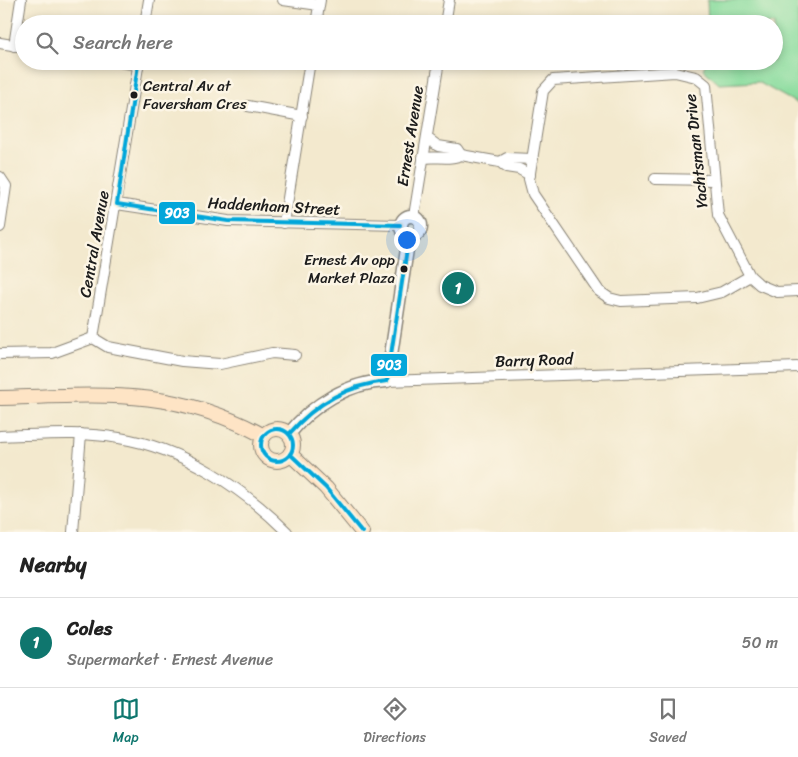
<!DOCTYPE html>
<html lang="en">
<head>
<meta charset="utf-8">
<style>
  :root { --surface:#fff; --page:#f2f2f2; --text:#222; --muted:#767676; --line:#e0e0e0; --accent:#0f766e }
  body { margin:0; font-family:Sriracha,sans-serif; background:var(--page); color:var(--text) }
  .you { position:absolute; left:406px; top:239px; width:18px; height:18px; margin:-12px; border:4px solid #fff; border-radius:50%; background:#1a73e8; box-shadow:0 0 0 8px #1a73e833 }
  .badge { display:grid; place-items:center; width:32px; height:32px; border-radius:50%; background:var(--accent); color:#fff; font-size:16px; font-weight:700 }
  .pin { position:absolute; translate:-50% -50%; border:2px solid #fff; box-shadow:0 1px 5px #0006 }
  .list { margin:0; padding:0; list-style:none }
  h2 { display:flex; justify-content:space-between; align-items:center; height:65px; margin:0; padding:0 20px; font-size:21px }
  h2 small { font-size:16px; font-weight:400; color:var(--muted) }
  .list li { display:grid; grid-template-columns:32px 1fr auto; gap:15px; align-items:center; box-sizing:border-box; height:90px; padding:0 20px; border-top:1px solid var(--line) }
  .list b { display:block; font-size:19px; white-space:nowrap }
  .list p { margin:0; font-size:16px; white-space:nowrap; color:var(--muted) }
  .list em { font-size:16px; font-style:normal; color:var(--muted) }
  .icon { flex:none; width:28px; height:28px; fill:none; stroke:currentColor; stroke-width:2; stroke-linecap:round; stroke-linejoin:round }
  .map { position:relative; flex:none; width:798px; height:532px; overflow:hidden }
  .search { position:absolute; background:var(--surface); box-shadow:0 2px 8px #0003; left:15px; right:15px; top:15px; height:55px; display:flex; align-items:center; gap:12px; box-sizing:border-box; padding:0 18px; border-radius:28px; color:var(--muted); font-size:19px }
  .sheet { height:155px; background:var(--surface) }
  nav { display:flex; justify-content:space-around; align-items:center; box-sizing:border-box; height:70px; border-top:1px solid var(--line); background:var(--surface); font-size:14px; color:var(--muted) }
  nav a { display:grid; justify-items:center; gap:2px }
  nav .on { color:var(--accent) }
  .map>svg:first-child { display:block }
</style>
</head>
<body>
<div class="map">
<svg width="798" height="532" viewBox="0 0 798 532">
  <rect width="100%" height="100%" fill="#fcf5e5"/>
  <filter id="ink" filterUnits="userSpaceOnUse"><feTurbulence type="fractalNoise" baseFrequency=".02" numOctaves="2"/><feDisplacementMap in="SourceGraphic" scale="10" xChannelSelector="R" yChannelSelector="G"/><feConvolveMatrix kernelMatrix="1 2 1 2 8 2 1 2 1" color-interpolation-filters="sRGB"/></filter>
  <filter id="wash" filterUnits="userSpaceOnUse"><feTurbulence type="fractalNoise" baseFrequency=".0096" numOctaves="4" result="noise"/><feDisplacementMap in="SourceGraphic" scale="20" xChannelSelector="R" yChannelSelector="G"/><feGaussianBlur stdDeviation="1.12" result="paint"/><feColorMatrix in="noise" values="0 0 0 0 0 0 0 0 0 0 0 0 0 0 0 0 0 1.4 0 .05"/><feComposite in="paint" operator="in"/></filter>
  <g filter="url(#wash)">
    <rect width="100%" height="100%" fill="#f3e9ce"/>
    <polygon fill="#89dc9e" stroke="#527c5d" points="707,0 798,0 798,104 758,82 719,84 703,69 707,61 774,61 774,24 708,24"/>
  </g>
  <g filter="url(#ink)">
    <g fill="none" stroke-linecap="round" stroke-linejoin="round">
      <defs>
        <g id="minor">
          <polyline points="283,0 319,5"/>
          <polyline points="145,24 149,0"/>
          <polyline points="316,24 320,0"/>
          <polyline points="445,24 449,0"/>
          <polyline points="0,43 24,47"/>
          <polyline points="14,46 21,0"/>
          <polyline points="114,61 138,65"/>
          <polyline points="248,106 302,116"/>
          <polyline points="427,138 438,146 457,149 461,155"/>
          <path d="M 423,158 C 435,156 452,160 461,155 L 500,162 L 506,167 L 519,169 L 530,175"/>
          <polyline points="500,162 507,158 533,159"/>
          <polyline points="0,177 6,186 0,227"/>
          <polyline points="655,179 713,180"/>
          <polyline points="117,204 228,221 400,225"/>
          <polyline points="414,216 439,61"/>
          <polyline points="284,223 310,61"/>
          <polyline points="750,276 722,292 697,298 621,301 609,298 599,291 533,194 529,179 543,91 553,80 675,72 696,77 706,85 718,215 750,276 760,285 777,292 798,291"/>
          <polyline points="93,338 139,61"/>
          <polyline points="93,338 108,347 182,361 220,364 272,353 295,355"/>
          <polyline points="0,354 52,353 93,338"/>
          <polyline points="387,381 798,367"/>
          <path d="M 0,436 C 39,435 80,431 119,438 C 182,448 242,487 287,532"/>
          <polyline points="73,532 81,434"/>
        </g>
        <g id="tertiary">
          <circle cx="411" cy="226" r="10"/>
          <path d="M 289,434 C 312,405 348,382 387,381 L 409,236"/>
        </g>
        <g id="secondary">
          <path d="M 0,398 C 98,395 174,386 264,436"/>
          <circle cx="277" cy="445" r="16"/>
          <polyline points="290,454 326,488 362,532"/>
        </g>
      </defs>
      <use href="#minor" stroke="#888275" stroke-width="12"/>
      <use href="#tertiary" stroke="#888275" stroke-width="15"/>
      <use href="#secondary" stroke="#888275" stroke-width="16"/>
      <use href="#minor" stroke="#fff" stroke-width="10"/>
      <use href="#tertiary" stroke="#fff" stroke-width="12"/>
      <use href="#secondary" stroke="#fee4c5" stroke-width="14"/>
      <defs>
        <g id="bus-1">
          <polyline points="116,61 138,65 117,204 228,221 400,225"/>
          <circle cx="277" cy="445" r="16"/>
          <path d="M 289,434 C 315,404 347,385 387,381 L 409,236"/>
          <polyline points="290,454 326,488 362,532"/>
        </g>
      </defs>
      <use href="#bus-1" stroke="#fcf5e5" stroke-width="8"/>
      <use href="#bus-1" stroke="#03a6da" stroke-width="4"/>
    </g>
  </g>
  <g fill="#1c1c1c" stroke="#fcf5e5" stroke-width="2">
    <circle cx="134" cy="95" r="4.5"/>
    <circle cx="404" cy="269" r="4.5"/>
  </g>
  <g text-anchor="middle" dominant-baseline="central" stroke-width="5" stroke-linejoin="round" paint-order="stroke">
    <g font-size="15" fill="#1c1c1c" stroke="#fcf5e5" text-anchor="start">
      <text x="143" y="86">Central Av at<tspan x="143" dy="18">Faversham Cres</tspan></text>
      <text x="395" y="260" text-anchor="end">Ernest Av opp<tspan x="395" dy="18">Market Plaza</tspan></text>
    </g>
    <g font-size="16" fill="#1c1c1c" stroke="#fcf5e5">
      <text transform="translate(410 136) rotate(-81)">Ernest Avenue</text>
      <text transform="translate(696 151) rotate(-96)">Yachtsman Drive</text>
      <text transform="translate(274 206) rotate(3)">Haddenham Street</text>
      <text transform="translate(94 244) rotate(-80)">Central Avenue</text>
      <text transform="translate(534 360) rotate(-2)">Barry Road</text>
    </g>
  </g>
  <g stroke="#fcf5e5" stroke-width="2">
    <rect x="158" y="201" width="38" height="24" rx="5" fill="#03a6da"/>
    <rect x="370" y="353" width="38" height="24" rx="5" fill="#03a6da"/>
  </g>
  <g font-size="14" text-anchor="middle" font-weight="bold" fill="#fff">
    <text x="177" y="218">903</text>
    <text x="389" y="370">903</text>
  </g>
</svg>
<div class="you"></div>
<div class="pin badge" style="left:458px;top:288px">1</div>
<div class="search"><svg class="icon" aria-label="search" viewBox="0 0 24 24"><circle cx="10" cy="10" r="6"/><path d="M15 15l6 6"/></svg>Search here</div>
</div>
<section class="sheet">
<h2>Nearby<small></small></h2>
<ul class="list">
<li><span class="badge">1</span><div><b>Coles</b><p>Supermarket · Ernest Avenue</p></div><em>50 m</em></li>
</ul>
</section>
<nav>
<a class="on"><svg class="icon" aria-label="map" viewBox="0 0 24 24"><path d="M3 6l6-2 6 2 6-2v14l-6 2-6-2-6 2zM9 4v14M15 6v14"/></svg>Map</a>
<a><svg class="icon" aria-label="directions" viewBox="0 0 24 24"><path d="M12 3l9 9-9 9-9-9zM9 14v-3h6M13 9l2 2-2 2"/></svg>Directions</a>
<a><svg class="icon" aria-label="saved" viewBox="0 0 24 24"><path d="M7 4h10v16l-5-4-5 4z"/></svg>Saved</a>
</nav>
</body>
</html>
